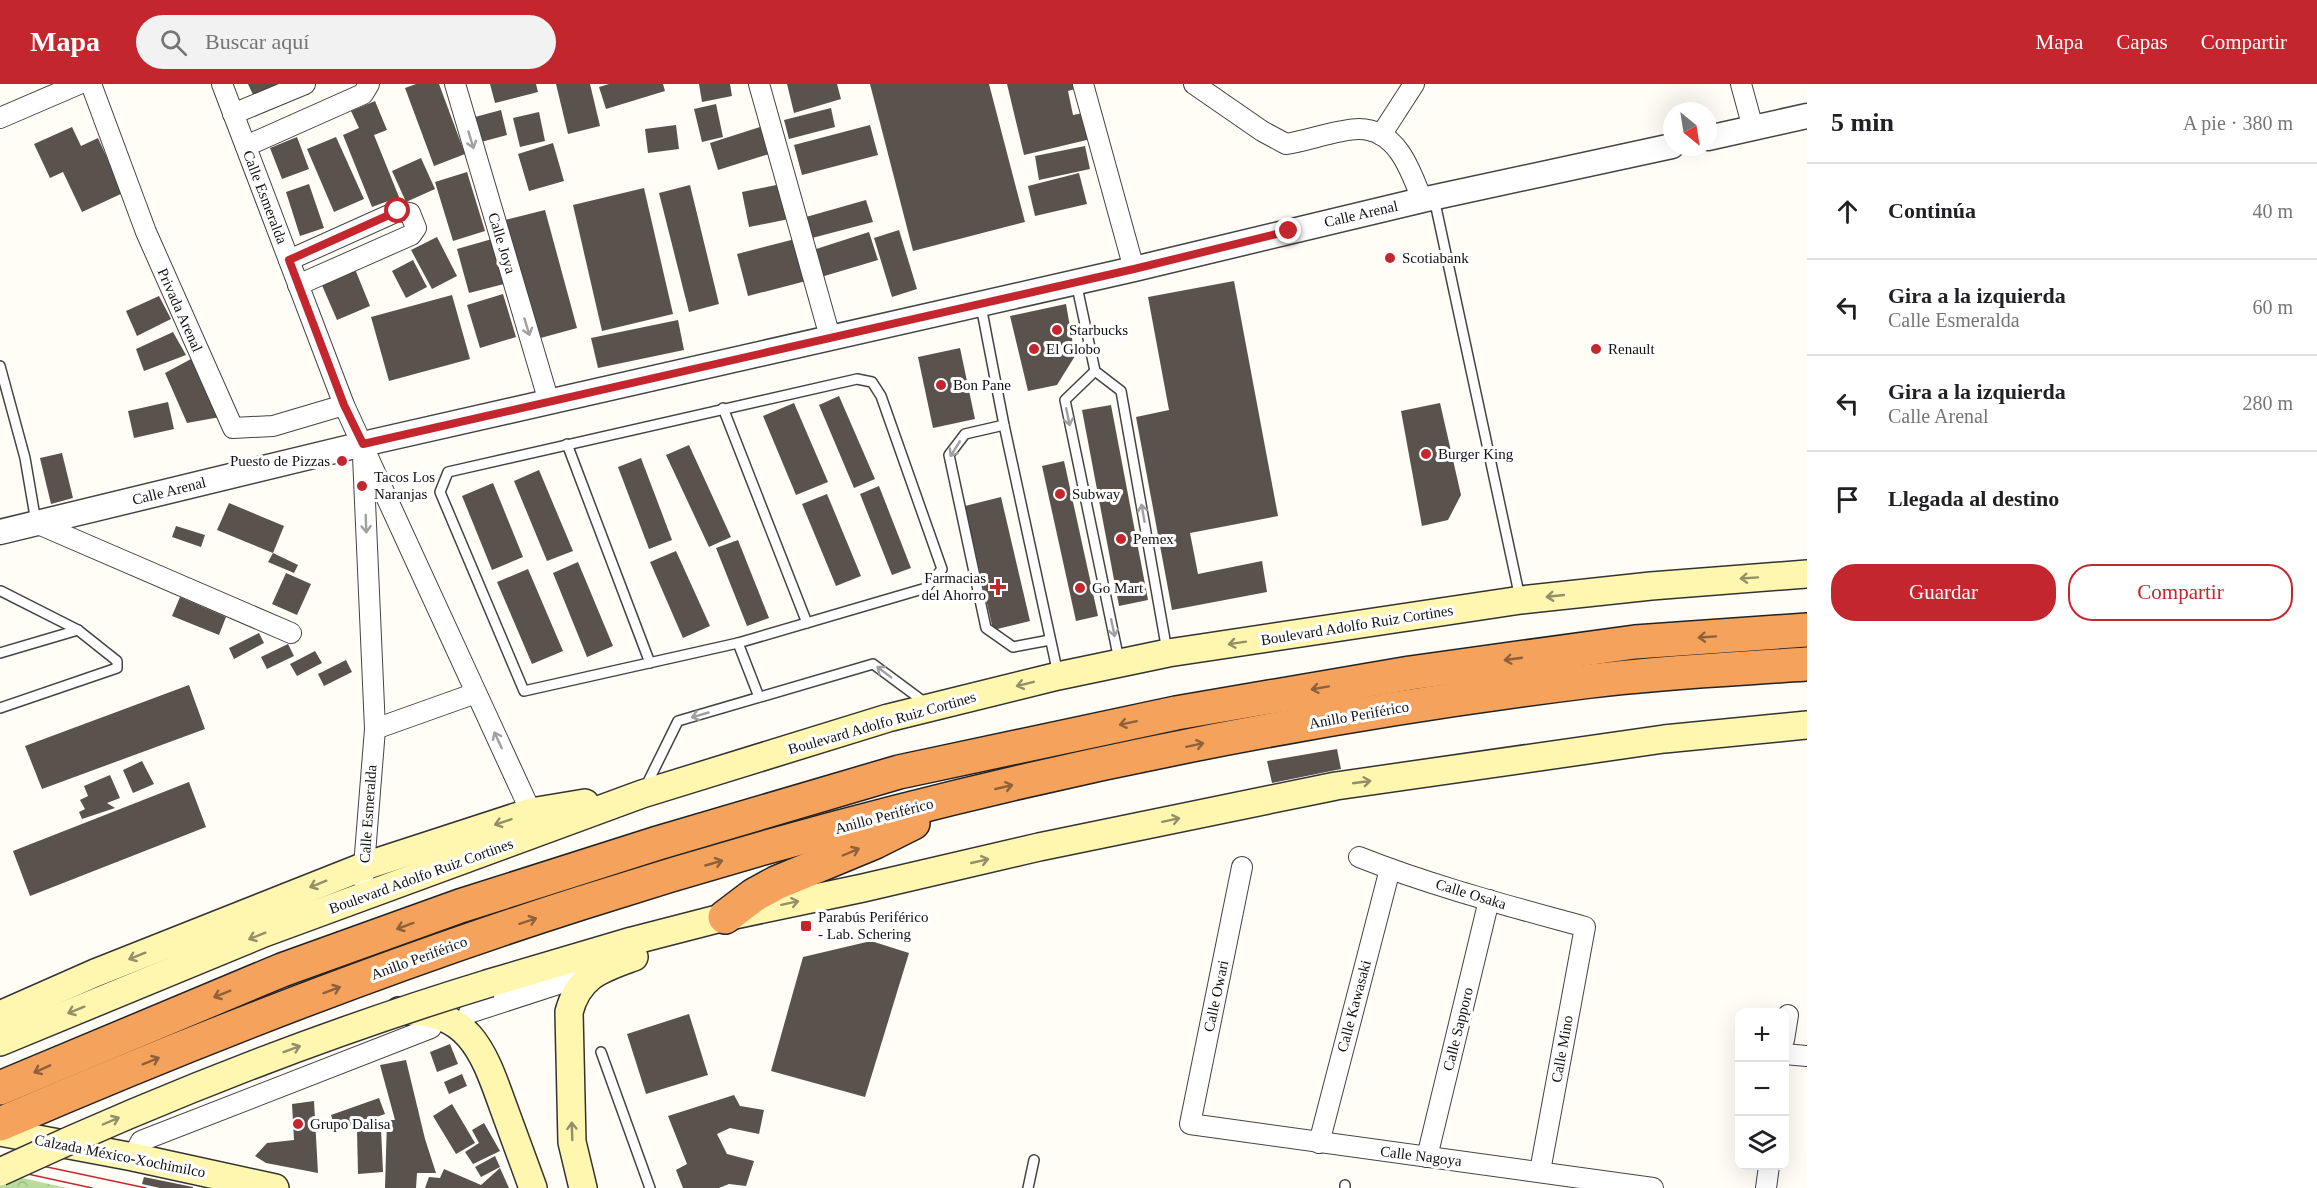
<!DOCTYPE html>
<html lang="es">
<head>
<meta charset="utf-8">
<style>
  :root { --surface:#fff; --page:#f2f2f2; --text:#202124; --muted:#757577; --line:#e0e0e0; --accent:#c4262e }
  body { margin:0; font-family:Georgia,serif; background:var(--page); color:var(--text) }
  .controls { position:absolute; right:18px; bottom:18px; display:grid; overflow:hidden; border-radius:12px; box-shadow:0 6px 24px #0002 }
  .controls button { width:54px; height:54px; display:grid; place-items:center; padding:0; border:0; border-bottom:2px solid var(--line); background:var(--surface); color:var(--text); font:30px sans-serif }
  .compass { position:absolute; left:1663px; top:18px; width:54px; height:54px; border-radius:50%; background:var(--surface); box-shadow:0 6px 24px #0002; rotate:150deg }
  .stop { position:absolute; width:18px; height:18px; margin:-14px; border:4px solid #c4262e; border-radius:50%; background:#fff }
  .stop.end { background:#c4262e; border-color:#fff; box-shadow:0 2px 6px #0008 }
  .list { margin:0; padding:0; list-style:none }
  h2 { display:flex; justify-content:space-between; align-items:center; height:78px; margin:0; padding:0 24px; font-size:26px }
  h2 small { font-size:20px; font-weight:400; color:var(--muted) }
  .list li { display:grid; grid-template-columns:39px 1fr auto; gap:18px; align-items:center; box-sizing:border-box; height:96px; padding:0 24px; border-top:2px solid var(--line) }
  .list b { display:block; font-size:22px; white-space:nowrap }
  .list p { margin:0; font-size:20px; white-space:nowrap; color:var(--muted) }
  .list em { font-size:20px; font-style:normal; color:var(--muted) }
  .actions { display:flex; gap:12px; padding:18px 24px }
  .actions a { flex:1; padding:14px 0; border:2px solid var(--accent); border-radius:24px; text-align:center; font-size:21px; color:var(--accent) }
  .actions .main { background:var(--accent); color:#fff }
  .icon { flex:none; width:33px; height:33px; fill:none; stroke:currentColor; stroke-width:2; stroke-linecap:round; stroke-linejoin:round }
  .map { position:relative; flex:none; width:1807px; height:1104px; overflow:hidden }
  header { display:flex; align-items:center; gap:36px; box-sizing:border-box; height:84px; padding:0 30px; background:var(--accent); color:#fff }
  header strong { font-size:28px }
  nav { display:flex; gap:33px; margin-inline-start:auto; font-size:21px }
  .search { width:420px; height:54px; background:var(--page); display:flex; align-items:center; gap:15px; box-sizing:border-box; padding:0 21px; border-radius:33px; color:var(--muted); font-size:22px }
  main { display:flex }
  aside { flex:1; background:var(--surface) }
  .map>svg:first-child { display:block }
</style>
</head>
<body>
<header>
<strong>Mapa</strong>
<div class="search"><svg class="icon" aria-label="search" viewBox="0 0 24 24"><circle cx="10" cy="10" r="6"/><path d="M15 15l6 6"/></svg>Buscar aquí</div>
<nav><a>Mapa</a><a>Capas</a><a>Compartir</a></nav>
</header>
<main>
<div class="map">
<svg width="1807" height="1104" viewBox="0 0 1807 1104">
  <defs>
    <pattern id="forest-crowns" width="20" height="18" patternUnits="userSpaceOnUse" patternTransform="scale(1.5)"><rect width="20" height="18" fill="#b9dc9c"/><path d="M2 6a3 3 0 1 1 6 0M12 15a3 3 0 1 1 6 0" fill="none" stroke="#9ebc85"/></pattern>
  </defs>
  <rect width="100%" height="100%" fill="#fffdf5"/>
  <polygon fill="url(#forest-crowns)" points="0,1089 67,1104 0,1104"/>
  <g fill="#5a524d">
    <polygon points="248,0 286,0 255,15"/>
    <polygon points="416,0 439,0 465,70 434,82 405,4"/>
    <polygon points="490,0 536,0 538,8 495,19"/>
    <polygon points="556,0 590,0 600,42 568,50"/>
    <polygon points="609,0 663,0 665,7 606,25 599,3"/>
    <polygon points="699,0 730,0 732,12 702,18"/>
    <polygon points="787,0 837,0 841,15 794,29"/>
    <polygon points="870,0 989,0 1025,138 913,167"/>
    <polygon points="1007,0 1077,0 1078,4 1068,7 1073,31 1089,28 1095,54 1024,71"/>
    <polygon points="375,17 387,46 374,51 399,113 372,123 343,51 359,44 351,27"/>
    <polygon points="716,20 723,53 702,58 694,25"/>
    <polygon points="831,24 835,43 789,55 784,36"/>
    <polygon points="501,26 507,51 481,58 475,33"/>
    <polygon points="539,28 545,57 520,63 513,34"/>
    <polygon points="676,41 679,65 648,69 645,45"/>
    <polygon points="870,41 878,71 802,91 794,61"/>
    <polygon points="72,43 81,62 98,54 123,109 82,128 63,88 50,94 34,60"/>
    <polygon points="760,43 769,70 718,86 710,59"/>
    <polygon points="297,53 309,85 282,95 270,64"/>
    <polygon points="336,53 364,115 334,128 307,65"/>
    <polygon points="553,59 564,97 529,107 518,70"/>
    <polygon points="1085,62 1090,85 1039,96 1035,72"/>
    <polygon points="421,74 435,105 406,118 392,87"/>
    <polygon points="467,88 485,147 453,157 435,98"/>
    <polygon points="1079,89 1087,120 1035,132 1028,102"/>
    <polygon points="309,100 324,144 300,152 286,108"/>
    <polygon points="781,100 789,135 749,143 742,108"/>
    <polygon points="690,101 719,220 689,228 659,109"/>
    <polygon points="644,104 673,230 602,247 573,121"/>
    <polygon points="866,116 873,138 812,154 806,133"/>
    <polygon points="545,126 577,244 537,255 505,136"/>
    <polygon points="899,146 917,205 892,213 874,154"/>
    <polygon points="869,148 878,176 821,193 813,166"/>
    <polygon points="437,153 457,192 432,205 411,166"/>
    <polygon points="492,155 504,200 469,209 457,165"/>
    <polygon points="795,155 806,197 748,212 737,170"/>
    <polygon points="413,176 427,203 406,214 392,187"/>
    <polygon points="355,185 370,222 337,236 321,199"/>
    <polygon points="1234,197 1278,432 1190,449 1198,490 1262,477 1267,508 1172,526 1136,333 1169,326 1148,213"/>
    <polygon points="503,210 516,253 480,264 467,221"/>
    <polygon points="452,211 470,275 389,297 371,233"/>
    <polygon points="159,212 171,235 137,252 126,227"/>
    <polygon points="1066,220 1075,272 1057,301 1028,307 1010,232"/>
    <polygon points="678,236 684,266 598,284 591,254"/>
    <polygon points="173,248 186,271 144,287 136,265"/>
    <polygon points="960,264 975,335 933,344 918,273"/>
    <polygon points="191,275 220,333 187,339 165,289"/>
    <polygon points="839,312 875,395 854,404 819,321"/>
    <polygon points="168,318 174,345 134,354 128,327"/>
    <polygon points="794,319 828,398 796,411 763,332"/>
    <polygon points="1440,319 1461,411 1448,436 1422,442 1401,327"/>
    <polygon points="1111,321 1148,516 1119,522 1082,326"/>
    <polygon points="689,361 731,453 709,463 666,371"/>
    <polygon points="62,369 73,414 51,420 40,374"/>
    <polygon points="641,374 672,456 649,465 618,383"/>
    <polygon points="1064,377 1098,532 1076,537 1042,382"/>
    <polygon points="539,386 573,467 547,477 514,397"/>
    <polygon points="493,399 523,473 492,486 462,412"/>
    <polygon points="879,402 911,484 892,491 860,410"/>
    <polygon points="827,410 861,492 836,502 802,420"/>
    <polygon points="1001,413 1030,537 993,546 965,422"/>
    <polygon points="229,419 284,442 273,469 217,446"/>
    <polygon points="176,442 205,451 201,463 172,453"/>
    <polygon points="738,456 769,534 747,542 716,464"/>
    <polygon points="676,467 710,542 683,554 650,478"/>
    <polygon points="273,469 298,481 294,489 268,478"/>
    <polygon points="578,478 613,562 587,573 553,489"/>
    <polygon points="528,485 563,567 532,580 497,498"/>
    <polygon points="286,489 311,500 297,531 272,520"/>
    <polygon points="180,513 226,533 219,551 172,532"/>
    <polygon points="259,549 264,559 234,575 229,564"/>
    <polygon points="288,560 294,572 267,585 261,573"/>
    <polygon points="315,567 322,579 297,592 290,580"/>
    <polygon points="346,576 352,588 324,602 318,590"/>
    <polygon points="189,601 205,645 42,705 25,662"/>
    <polygon points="1337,665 1341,685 1272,699 1267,677"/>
    <polygon points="142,677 154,700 133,709 123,686"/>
    <polygon points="110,691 120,714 107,719 115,724 82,735 79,728 85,725 80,716 88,712 84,702"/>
    <polygon points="189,698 206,743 30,812 13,767"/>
    <polygon points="871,857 909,869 865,1013 771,987 803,873"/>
    <polygon points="689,930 708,991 646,1010 627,950"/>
    <polygon points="450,960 458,980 437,988 430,968"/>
    <polygon points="406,976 425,1055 436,1089 417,1089 416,1104 385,1104 387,1036 395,1036 380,981"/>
    <polygon points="462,990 467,1002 449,1010 444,998"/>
    <polygon points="734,1011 740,1022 764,1026 759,1050 730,1044 717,1050 727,1070 754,1077 746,1102 729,1100 719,1104 683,1104 676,1086 687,1080 668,1032"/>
    <polygon points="379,1014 385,1030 336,1047 331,1031"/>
    <polygon points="314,1017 318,1089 266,1079 255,1072 267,1059 294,1056 292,1020"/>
    <polygon points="452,1020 475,1059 456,1070 433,1032"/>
    <polygon points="484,1039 500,1067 473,1080 465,1068 479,1059 472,1046"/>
    <polygon points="381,1045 383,1088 358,1090 357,1046"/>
    <polygon points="495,1072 500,1083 481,1093 475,1083"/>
    <polygon points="500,1084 509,1104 425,1104 429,1093 440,1094 444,1085 481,1101"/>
    <polygon points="144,1093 193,1103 193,1104 160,1104 142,1100"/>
  </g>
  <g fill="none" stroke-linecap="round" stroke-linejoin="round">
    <defs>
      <g id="service">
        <polyline points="1434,114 1520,514"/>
        <polyline points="1076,198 1095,287 1121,307 1167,567"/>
        <polyline points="981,222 1004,341 1058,590"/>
        <polyline points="0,282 25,374 36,438"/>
        <polyline points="1095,287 1065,316 1119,576"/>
        <polygon points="857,295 872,298 881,312 942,485 926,504 738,559 524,607 440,408 448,388"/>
        <polyline points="723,324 807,539"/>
        <polyline points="1004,341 965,350 949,371 986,544 1013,563 1050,556"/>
        <polyline points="567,360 650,579"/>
        <polyline points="738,559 759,613"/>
        <polyline points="0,569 78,546"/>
        <polyline points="0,624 117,584 117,577 78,546 1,507"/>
        <polyline points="646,702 678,637 873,580 927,620"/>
        <polyline points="601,968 650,1104"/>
        <polyline points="1028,1104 1034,1076"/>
        <polyline points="1345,1104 1345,1101"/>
      </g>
      <g id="minor">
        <polyline points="91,0 146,148 233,344 273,342 344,321"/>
        <polyline points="222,0 344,321 531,728"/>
        <polyline points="455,0 549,318"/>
        <polyline points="759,0 830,253"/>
        <polyline points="1083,0 1134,185"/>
        <path d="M 1194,0 L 1262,47 L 1286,60 C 1307,57 1339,45 1359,45 C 1397,45 1411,87 1422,116"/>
        <polyline points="1741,0 1753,44"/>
        <polyline points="233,30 305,0"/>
        <polyline points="0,34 79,0"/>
        <polyline points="1381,51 1414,0"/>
        <polyline points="246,62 363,10 369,0"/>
        <polyline points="289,176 398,127 410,129 416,144 411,151 298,201"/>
        <polyline points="36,439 291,549"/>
        <polyline points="375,645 476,609"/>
        <path d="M 1359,773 C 1432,802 1509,822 1585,843 L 1540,1087"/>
        <polyline points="1242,783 1190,1040 1653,1104"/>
        <polyline points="363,795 375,645 363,372"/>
        <polyline points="469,929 595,888"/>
        <polyline points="1784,956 1788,931"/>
        <polyline points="1784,970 1807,972"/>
        <polyline points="1319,1059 1390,785"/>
        <polyline points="133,1073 141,1057 431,944"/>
        <polyline points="1427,1073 1489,816"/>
        <polyline points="1766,1104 1769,1082"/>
      </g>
      <g id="tertiary">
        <polyline points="1708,54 1807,32"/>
        <polyline points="0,448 363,360 1134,185 1422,116 1672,62"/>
      </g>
      <g id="secondary">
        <polyline points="490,899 632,857 725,833 863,804 1039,763 1336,702 1664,655 1807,641"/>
        <path d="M 399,927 C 469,925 483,966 503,1022 C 513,1049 523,1077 533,1104"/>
        <polyline points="0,931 95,889 365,782 531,728 585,719"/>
        <polyline points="0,958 264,849 642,710 888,634 1058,592 1168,569 1521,516 1651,502 1807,490"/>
        <polyline points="0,1048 133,1073 275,1104"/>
        <path d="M 583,1104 L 572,1058 L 569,928 C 579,891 601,885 634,873"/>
      </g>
      <g id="motorway">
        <polyline points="725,833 754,811 776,799 875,758 913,739"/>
        <polyline points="0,1004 282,886 460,822 658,759 899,688 1176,629 1410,589 1635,558 1807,546"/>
        <path d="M 0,1040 C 190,958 383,882 581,819 C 909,714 1249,639 1591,597 C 1663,588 1735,585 1807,580"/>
      </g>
    </defs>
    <use href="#service" stroke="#444" stroke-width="12"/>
    <use href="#minor" stroke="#444" stroke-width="22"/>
    <use href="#tertiary" stroke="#444" stroke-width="27"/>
    <use href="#secondary" stroke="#333" stroke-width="30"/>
    <use href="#motorway" stroke="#222" stroke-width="36"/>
    <use href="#service" stroke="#fff" stroke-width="9"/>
    <use href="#minor" stroke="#fff" stroke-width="20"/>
    <use href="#tertiary" stroke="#fff" stroke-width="24"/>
    <use href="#secondary" stroke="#fff6b0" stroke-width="27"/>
    <use href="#motorway" stroke="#f5a25d" stroke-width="33"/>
    <g stroke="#c4262e" stroke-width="1.5">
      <polyline points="0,1073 146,1104"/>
      <polyline points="0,1084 92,1104"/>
    </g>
    <defs>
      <path id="secondary-bridge" d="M 0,1088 C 160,1014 322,950 490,899"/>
    </defs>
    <use href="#secondary-bridge" stroke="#333" stroke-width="30" stroke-linecap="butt"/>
    <use href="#secondary-bridge" stroke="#fff6b0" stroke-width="27"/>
  </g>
  <defs><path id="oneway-shaft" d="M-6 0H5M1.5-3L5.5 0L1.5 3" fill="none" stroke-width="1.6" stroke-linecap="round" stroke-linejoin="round" transform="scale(1.5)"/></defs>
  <g stroke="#a0a0a0">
    <use href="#oneway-shaft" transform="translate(471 56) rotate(73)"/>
    <use href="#oneway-shaft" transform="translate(527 243) rotate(73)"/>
    <use href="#oneway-shaft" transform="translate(1068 333) rotate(78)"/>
    <use href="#oneway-shaft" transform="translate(955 365) rotate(122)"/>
    <use href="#oneway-shaft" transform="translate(1143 429) rotate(-100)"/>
    <use href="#oneway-shaft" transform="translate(366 440) rotate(88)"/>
    <use href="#oneway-shaft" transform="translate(1113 544) rotate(78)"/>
    <use href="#oneway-shaft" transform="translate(884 588) rotate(-143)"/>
    <use href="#oneway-shaft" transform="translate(700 631) rotate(164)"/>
    <use href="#oneway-shaft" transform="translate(498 656) rotate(-115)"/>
  </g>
  <g stroke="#948f68">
    <use href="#oneway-shaft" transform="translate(1749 494) rotate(176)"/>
    <use href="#oneway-shaft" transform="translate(1555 512) rotate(174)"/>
    <use href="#oneway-shaft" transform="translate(1237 559) rotate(171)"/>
    <use href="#oneway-shaft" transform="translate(1025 600) rotate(166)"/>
    <use href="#oneway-shaft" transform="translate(1362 698) rotate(-8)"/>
    <use href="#oneway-shaft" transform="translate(1171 736) rotate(-12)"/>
    <use href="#oneway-shaft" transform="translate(503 738) rotate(162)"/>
    <use href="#oneway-shaft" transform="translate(980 777) rotate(-13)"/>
    <use href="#oneway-shaft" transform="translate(318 800) rotate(158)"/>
    <use href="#oneway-shaft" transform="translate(790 819) rotate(-12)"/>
    <use href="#oneway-shaft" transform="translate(257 852) rotate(158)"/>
    <use href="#oneway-shaft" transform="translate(137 872) rotate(158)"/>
    <use href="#oneway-shaft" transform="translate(76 926) rotate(158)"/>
    <use href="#oneway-shaft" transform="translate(292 965) rotate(-20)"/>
    <use href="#oneway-shaft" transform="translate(111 1037) rotate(-23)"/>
    <use href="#oneway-shaft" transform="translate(572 1047) rotate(-92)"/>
  </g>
  <g stroke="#8e613b">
    <use href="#oneway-shaft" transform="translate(1707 553) rotate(176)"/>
    <use href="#oneway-shaft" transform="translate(1513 575) rotate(172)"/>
    <use href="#oneway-shaft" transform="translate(1320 604) rotate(170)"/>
    <use href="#oneway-shaft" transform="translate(1128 639) rotate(168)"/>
    <use href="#oneway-shaft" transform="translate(1195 661) rotate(-12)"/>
    <use href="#oneway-shaft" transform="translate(1004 703) rotate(-13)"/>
    <use href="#oneway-shaft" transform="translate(851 768) rotate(-23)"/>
    <use href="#oneway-shaft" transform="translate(714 779) rotate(-16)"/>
    <use href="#oneway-shaft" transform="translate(528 837) rotate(-18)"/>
    <use href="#oneway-shaft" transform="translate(405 842) rotate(160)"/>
    <use href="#oneway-shaft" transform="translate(332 906) rotate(-20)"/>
    <use href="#oneway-shaft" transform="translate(222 910) rotate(158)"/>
    <use href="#oneway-shaft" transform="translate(151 977) rotate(-22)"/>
    <use href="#oneway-shaft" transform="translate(42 985) rotate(156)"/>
  </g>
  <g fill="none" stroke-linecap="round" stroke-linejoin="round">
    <polyline stroke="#c4262e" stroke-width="8" points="398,127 289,176 344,321 363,360 1134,185 1289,147"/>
  </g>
  <g fill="#c4262e" stroke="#fff" stroke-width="2">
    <circle cx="1390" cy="174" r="6"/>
    <circle cx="1057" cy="246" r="6"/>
    <circle cx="1034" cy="265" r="6"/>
    <circle cx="1596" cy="265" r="6"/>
    <circle cx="941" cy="301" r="6"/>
    <circle cx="1426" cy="370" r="6"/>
    <circle cx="342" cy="377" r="6"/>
    <circle cx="362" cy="402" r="6"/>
    <circle cx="1060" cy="410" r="6"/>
    <circle cx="1121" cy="455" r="6"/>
    <path d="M995 494h6v6h6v6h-6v6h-6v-6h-6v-6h6z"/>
    <circle cx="1080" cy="504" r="6"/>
    <rect x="800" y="836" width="12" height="12" rx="3"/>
    <circle cx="298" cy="1040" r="6"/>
  </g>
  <g text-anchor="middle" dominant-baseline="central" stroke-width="6" stroke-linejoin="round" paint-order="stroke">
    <g font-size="15" fill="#111" stroke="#fff">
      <text transform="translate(265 113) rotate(69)">Calle Esmeralda</text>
      <text transform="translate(1361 130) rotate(-13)">Calle Arenal</text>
      <text transform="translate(502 159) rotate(73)">Calle Joya</text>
      <text transform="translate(180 226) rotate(66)">Privada Arenal</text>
      <text transform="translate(169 407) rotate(-14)">Calle Arenal</text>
      <text transform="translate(1357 541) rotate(-9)">Boulevard Adolfo Ruiz Cortines</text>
      <text transform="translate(1359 631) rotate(-10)">Anillo Periférico</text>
      <text transform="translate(882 639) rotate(-16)">Boulevard Adolfo Ruiz Cortines</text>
      <text transform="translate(368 730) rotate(-86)">Calle Esmeralda</text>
      <text transform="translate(884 732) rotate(-15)">Anillo Periférico</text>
      <text transform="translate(421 792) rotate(-20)">Boulevard Adolfo Ruiz Cortines</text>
      <text transform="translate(1471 810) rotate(17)">Calle Osaka</text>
      <text transform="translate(419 874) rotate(-20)">Anillo Periférico</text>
      <text transform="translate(1216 912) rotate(-78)">Calle Owari</text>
      <text transform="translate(1354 922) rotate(-75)">Calle Kawasaki</text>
      <text transform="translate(1458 945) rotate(-76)">Calle Sapporo</text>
      <text transform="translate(1562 965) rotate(-80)">Calle Mino</text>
      <text transform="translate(120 1072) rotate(11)">Calzada México-Xochimilco</text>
      <text transform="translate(1421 1072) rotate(7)">Calle Nagoya</text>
    </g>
    <g font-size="15" fill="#111" stroke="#fff" text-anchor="start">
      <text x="1402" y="174">Scotiabank</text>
      <text x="1069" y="246">Starbucks</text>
      <text x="1046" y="265">El Globo</text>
      <text x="1608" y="265">Renault</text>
      <text x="953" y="301">Bon Pane</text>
      <text x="1438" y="370">Burger King</text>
      <text x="330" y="377" text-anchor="end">Puesto de Pizzas</text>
      <text x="374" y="393">Tacos Los<tspan x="374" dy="17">Naranjas</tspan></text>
      <text x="1072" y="410">Subway</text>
      <text x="1133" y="455">Pemex</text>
      <text x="986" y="494" text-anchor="end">Farmacias<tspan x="986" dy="17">del Ahorro</tspan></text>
      <text x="1092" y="504">Go Mart</text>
      <text x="818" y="833">Parabús Periférico<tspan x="818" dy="17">- Lab. Schering</tspan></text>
      <text x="310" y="1040">Grupo Dalisa</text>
    </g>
  </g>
</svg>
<div class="controls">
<button>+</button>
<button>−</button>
<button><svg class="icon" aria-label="layers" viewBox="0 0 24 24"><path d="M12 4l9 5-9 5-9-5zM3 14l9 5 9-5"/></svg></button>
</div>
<svg class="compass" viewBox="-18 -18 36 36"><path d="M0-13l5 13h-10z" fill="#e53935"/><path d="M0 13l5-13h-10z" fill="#757577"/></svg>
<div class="stop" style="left:398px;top:127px"></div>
<div class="stop end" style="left:1289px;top:147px"></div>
</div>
<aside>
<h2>5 min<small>A pie · 380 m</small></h2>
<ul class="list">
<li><svg class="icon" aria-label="ahead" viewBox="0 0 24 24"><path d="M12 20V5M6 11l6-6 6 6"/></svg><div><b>Continúa</b></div><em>40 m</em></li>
<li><svg class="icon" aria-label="left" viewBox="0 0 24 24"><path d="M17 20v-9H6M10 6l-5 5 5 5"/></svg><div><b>Gira a la izquierda</b><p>Calle Esmeralda</p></div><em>60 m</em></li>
<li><svg class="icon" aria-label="left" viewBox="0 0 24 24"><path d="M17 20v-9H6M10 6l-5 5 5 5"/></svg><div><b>Gira a la izquierda</b><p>Calle Arenal</p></div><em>280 m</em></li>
<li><svg class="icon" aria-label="arrive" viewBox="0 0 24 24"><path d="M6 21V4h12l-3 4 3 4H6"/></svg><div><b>Llegada al destino</b></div></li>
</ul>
<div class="actions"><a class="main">Guardar</a><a>Compartir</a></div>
</aside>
</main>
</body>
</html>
